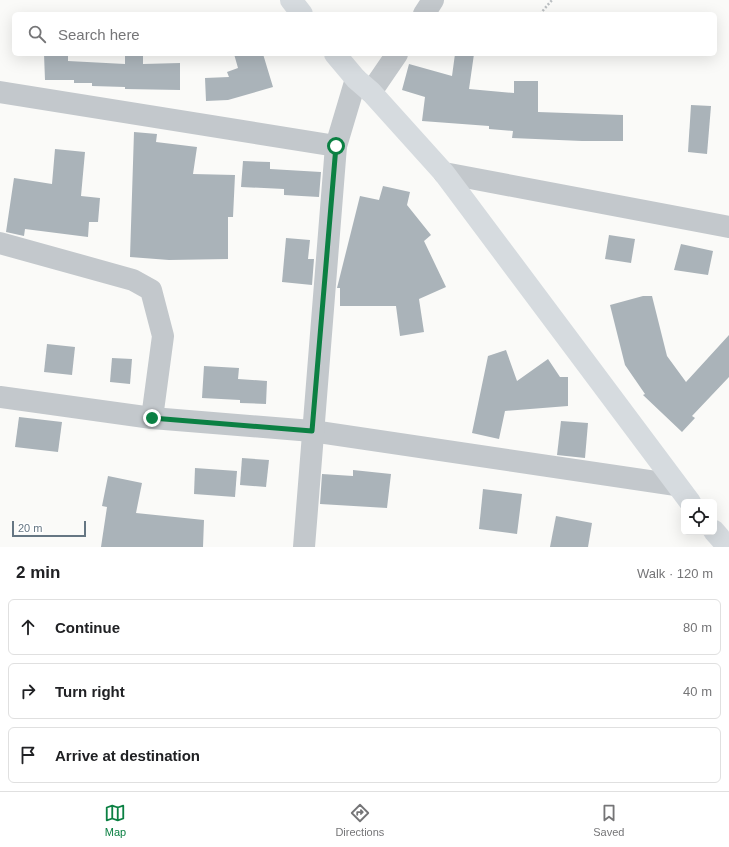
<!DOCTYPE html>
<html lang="en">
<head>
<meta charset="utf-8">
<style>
  :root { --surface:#fff; --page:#f6f6f6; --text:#202124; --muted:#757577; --line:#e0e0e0; --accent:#0b8043 }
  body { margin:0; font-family:Arial,sans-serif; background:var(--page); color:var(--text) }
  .controls { position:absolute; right:12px; bottom:12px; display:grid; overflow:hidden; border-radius:6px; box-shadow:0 4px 16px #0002 }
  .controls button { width:36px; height:36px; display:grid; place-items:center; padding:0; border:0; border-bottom:1px solid var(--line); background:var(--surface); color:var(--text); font:20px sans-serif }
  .scale { position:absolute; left:12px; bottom:10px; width:74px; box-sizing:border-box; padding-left:4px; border:2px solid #657683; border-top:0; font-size:11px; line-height:14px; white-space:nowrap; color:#657683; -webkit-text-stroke:3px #fff; paint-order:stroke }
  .stop { position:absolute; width:12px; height:12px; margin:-9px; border:3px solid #0b8043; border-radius:50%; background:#fff }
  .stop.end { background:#0b8043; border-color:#fff; box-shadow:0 1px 4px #0008 }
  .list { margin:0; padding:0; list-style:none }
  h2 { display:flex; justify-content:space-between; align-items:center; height:52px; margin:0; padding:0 16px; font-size:17px }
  h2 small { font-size:13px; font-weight:400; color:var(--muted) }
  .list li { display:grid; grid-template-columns:26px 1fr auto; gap:12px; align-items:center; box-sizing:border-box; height:56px; margin:0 8px 8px; padding:0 8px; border:1px solid var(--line); border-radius:6px }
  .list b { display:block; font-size:15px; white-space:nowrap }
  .list em { font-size:13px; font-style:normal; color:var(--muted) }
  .icon { flex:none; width:22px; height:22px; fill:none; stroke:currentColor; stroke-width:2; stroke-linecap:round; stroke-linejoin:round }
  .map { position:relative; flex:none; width:729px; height:547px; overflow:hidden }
  .search { position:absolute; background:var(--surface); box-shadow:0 4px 16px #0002; left:12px; right:12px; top:12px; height:44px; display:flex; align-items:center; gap:10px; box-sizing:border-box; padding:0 14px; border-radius:6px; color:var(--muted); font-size:15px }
  .sheet { height:244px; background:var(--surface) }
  nav { display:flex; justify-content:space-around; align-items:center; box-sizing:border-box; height:56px; border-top:1px solid var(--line); background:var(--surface); font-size:11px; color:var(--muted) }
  nav a { display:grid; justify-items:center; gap:2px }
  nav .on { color:var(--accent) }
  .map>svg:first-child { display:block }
</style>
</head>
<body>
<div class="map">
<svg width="729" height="547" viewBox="0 0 729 547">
  <rect width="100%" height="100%" fill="#fafaf8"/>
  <g fill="#aab3b9">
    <polygon points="44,54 68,54 68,61 125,64 125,54 143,54 143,64 180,63 180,90 125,89 125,87 92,86 92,83 74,83 74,80 45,80"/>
    <polygon points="234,54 263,54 273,87 228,100 206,101 205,78 229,77 227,72 238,68"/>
    <polygon points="455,54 474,54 469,89 514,93 514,81 538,81 538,112 623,115 623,141 582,141 512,138 513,131 489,129 489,126 422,121 425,97 402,90 409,64 452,76"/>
    <polygon points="691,105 711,106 707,154 688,152"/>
    <polygon points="134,132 157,134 156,142 197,147 193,174 235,175 233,217 228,217 228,259 169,260 130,257"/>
    <polygon points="55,149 85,152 81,196 100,198 98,222 89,222 88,237 25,229 24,236 6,232 14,178 52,184"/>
    <polygon points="243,161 270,162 270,169 321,172 319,197 284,195 284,189 241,187"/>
    <polygon points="383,186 410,192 407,205 431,235 424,241 446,287 419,299 424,332 400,336 396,306 340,306 340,288 337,288 360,196 379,200"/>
    <polygon points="609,235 635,239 631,263 605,259"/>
    <polygon points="286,238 310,240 308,259 314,259 312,285 282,282"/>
    <polygon points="681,244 713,251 708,275 674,270"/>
    <polygon points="643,296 652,296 667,356 686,382 729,335 729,377 692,416 695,418 682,432 643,395 645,394 625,365 610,305"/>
    <polygon points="47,344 75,347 72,375 44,372"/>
    <polygon points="506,350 517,381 548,359 560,377 568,377 568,406 505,411 499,439 472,433 488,356"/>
    <polygon points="112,358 132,359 130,384 110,382"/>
    <polygon points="204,366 239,368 238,379 267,381 266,404 240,403 240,400 202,398"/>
    <polygon points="19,417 62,422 58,452 15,447"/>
    <polygon points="561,421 588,423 585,458 557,455"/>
    <polygon points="242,458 269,460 266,487 240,485"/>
    <polygon points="195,468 237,471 235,497 194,494"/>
    <polygon points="353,470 391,474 387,508 320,504 322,474 353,476"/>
    <polygon points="108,476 142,483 136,513 204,520 203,547 101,547 107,507 102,506"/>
    <polygon points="483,489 522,494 517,534 479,529"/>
    <polygon points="556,516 592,523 588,547 550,547"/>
  </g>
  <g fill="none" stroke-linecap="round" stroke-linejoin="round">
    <polyline stroke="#bbbfc2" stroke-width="2.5" stroke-dasharray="2 2" stroke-linecap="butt" points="540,14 552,0"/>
    <g stroke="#c3c8cc" stroke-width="22">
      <polyline points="424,14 433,0"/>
      <polyline points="0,92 336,146"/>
      <polyline points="371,92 397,54"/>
      <polyline points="444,173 729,227"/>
      <polyline points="0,243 133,280 151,290 163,336 152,418"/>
      <polyline points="0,397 152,418 312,431 676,485"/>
      <polyline points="304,547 336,146 356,79"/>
    </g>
    <g stroke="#d6dbdf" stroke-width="22">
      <polyline points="291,0 302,14"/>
      <polyline points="335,54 356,79 371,92 444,173 690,502"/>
      <polyline points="714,531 728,547"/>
    </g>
  </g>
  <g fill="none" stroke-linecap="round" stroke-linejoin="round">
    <polyline stroke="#0b8043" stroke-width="5" points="152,418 312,431 336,146"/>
  </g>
</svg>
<div class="controls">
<button><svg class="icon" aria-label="locate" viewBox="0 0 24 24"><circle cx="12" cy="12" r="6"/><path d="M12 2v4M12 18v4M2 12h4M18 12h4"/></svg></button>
</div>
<div class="scale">20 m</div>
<div class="stop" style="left:336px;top:146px"></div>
<div class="stop end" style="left:152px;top:418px"></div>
<div class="search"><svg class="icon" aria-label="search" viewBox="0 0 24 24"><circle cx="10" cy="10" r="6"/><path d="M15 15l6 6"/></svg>Search here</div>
</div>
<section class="sheet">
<h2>2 min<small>Walk · 120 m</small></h2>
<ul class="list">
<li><svg class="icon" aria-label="ahead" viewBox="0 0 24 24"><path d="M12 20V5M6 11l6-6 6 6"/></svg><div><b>Continue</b></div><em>80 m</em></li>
<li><svg class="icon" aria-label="right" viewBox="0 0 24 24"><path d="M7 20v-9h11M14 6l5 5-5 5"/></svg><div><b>Turn right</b></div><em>40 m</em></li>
<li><svg class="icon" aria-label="arrive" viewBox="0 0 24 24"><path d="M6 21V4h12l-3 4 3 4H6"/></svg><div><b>Arrive at destination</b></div></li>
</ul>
</section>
<nav>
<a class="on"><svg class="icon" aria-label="map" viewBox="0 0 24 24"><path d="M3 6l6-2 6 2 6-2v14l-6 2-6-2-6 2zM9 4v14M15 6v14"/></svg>Map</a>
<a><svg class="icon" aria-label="directions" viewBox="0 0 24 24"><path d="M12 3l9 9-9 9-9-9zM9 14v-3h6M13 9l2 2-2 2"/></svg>Directions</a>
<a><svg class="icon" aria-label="saved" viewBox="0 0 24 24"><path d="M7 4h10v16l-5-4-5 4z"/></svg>Saved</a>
</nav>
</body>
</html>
